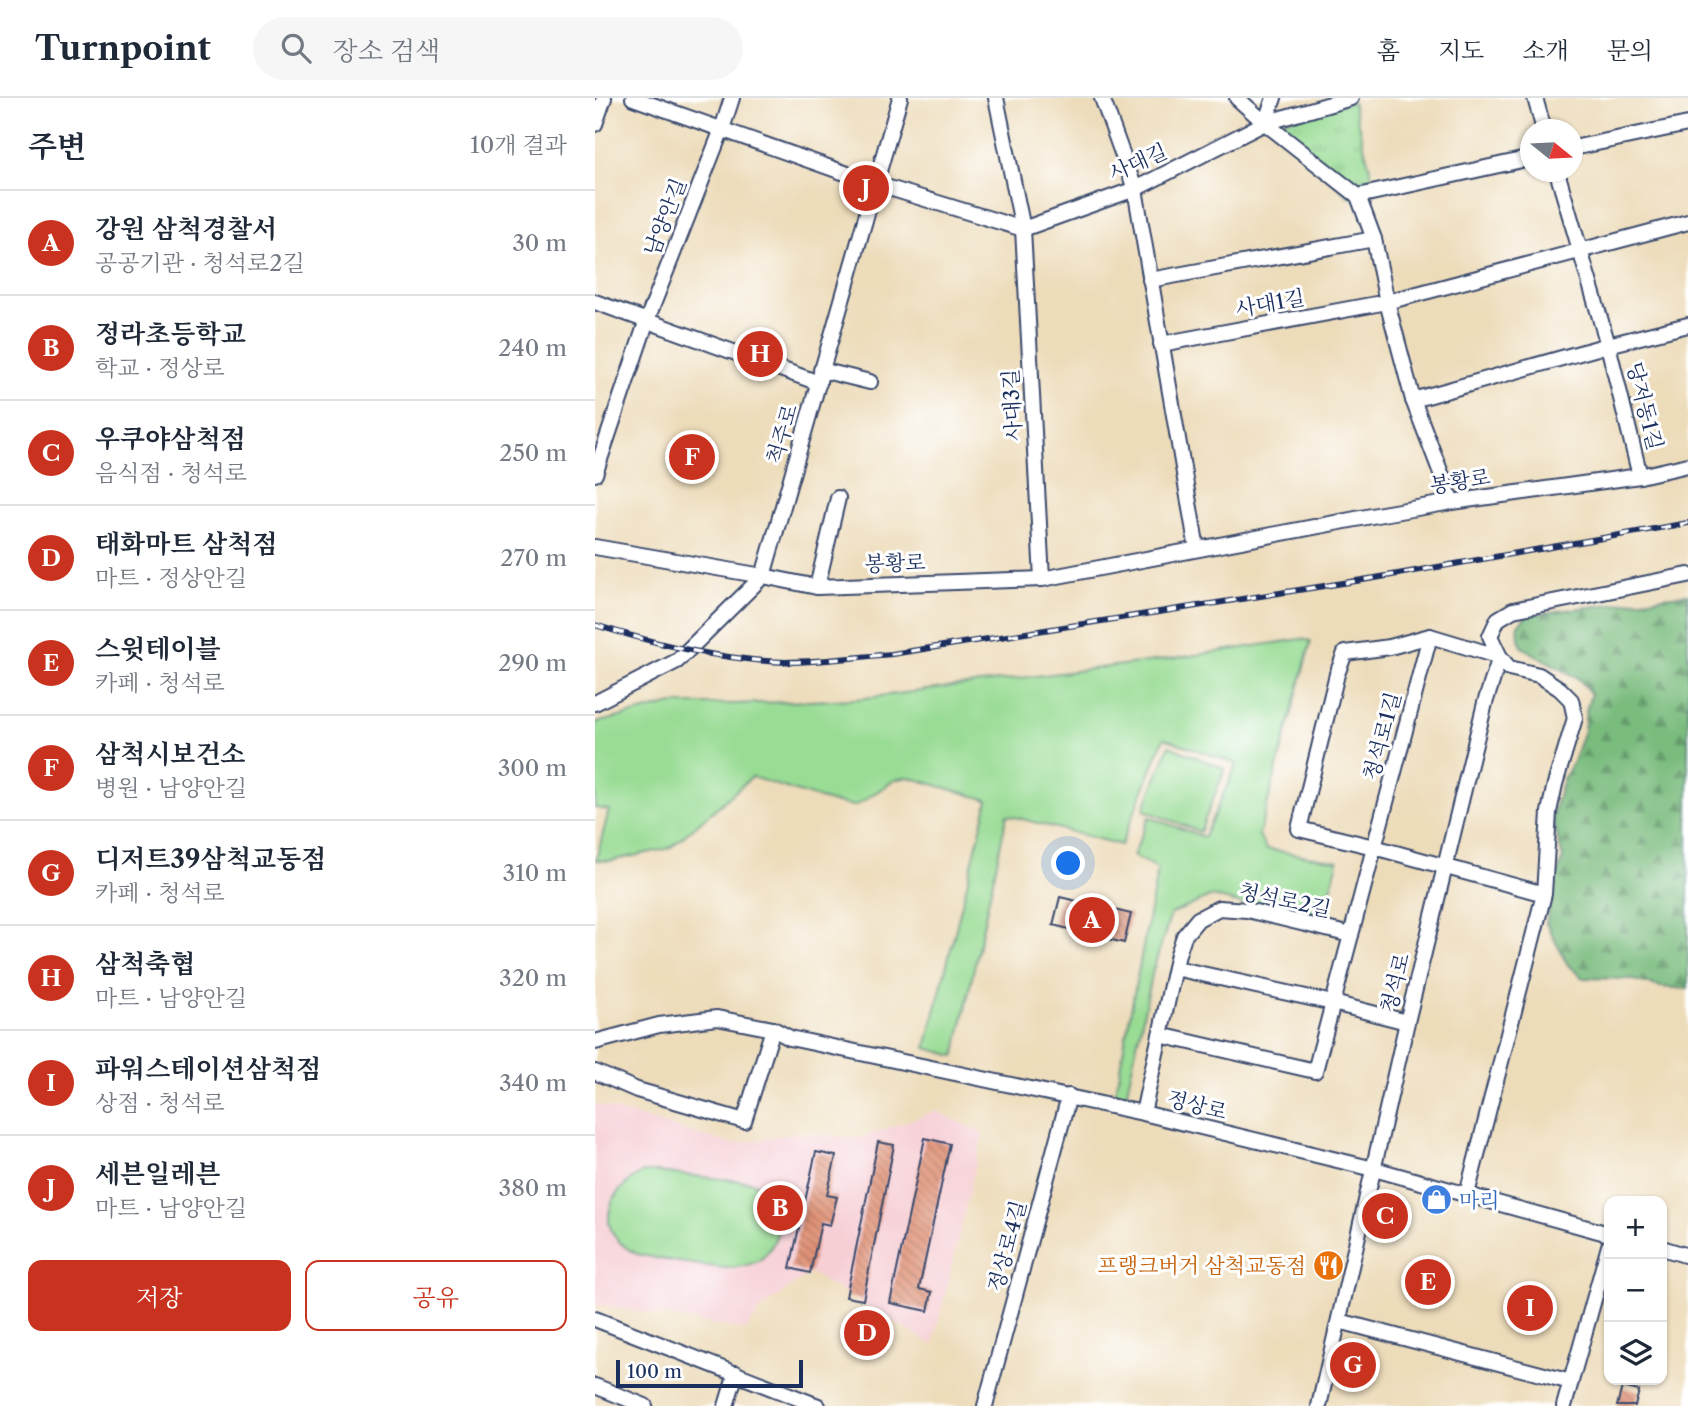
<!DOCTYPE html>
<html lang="ko">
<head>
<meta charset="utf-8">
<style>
  :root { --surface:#fff; --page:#f6f6f7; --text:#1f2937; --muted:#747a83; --line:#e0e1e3; --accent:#c8321e }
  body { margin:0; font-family:"Libre Caslon Text","Noto Serif KR",serif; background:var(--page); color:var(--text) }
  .controls { position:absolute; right:21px; bottom:21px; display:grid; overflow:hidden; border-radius:14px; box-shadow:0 2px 5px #0004 }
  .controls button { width:63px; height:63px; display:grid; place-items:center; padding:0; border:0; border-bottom:2px solid var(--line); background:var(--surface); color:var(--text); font:35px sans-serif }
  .compass { position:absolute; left:925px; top:21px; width:63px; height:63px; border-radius:50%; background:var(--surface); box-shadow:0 2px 5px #0004; rotate:108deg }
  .scale { position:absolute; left:21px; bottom:18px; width:187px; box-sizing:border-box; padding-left:7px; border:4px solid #1b2f5e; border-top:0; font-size:19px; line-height:24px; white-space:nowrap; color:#1b2f5e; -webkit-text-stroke:5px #fff; paint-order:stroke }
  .you { position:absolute; left:474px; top:766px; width:24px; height:24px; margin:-18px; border:5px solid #fff; border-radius:50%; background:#1a73e8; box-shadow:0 0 0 10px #1a73e833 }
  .badge { display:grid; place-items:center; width:46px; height:46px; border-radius:50%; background:var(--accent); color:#fff; font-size:23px; font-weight:700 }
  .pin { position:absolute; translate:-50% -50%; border:4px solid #fff; box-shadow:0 2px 7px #0006 }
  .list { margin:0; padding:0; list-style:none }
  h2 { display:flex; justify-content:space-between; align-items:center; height:91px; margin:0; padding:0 28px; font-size:30px }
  h2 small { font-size:23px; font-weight:400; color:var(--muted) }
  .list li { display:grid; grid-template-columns:46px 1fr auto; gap:21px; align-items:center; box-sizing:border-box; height:105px; padding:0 28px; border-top:2px solid var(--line) }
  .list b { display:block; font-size:26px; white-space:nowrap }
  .list p { margin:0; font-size:23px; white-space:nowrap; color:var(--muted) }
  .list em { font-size:23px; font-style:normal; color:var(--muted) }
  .actions { display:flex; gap:14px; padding:21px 28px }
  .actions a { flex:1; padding:16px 0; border:2px solid var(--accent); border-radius:14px; text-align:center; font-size:24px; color:var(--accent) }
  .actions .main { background:var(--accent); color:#fff }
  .icon { flex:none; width:38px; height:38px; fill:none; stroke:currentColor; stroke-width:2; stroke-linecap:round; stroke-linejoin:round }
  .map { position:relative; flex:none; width:1093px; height:1308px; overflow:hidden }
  header { display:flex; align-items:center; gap:42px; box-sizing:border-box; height:98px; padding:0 35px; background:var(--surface); border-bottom:2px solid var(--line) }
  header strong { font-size:33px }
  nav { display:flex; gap:38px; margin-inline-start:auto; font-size:24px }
  .search { width:490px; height:63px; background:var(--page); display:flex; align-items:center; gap:18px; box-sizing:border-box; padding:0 24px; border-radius:38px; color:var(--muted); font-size:26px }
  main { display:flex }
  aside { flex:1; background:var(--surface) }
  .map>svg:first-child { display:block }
</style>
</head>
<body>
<header>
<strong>Turnpoint</strong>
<div class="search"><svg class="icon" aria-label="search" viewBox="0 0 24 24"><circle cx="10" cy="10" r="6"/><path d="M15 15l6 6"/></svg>장소 검색</div>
<nav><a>홈</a><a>지도</a><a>소개</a><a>문의</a></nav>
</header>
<main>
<aside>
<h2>주변<small>10개 결과</small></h2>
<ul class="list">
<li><span class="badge">A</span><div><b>강원 삼척경찰서</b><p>공공기관 · 청석로2길</p></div><em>30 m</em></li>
<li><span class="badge">B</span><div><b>정라초등학교</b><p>학교 · 정상로</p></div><em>240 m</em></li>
<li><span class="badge">C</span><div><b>우쿠야삼척점</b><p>음식점 · 청석로</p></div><em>250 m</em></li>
<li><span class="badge">D</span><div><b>태화마트 삼척점</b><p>마트 · 정상안길</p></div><em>270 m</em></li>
<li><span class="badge">E</span><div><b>스윗테이블</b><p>카페 · 청석로</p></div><em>290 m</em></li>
<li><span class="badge">F</span><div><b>삼척시보건소</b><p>병원 · 남양안길</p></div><em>300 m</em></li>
<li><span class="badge">G</span><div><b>디저트39삼척교동점</b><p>카페 · 청석로</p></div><em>310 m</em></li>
<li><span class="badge">H</span><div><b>삼척축협</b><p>마트 · 남양안길</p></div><em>320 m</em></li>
<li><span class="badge">I</span><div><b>파워스테이션삼척점</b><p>상점 · 청석로</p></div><em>340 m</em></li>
<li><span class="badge">J</span><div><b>세븐일레븐</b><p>마트 · 남양안길</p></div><em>380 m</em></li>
</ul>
<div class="actions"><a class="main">저장</a><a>공유</a></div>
</aside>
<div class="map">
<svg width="1093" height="1308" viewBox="0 0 1093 1308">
  <defs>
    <pattern id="forest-firs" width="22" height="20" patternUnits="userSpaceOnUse" patternTransform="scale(1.75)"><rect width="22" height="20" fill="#7abc7e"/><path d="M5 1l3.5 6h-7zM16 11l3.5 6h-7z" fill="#63996a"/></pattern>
    <pattern id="park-tufts" width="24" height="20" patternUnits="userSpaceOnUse" patternTransform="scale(1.75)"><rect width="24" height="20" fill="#99dc94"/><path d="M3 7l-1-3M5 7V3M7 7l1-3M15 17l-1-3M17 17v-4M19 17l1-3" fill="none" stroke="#83bd82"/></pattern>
    <pattern id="building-back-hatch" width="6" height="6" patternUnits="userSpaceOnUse" patternTransform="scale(1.75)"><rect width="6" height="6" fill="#e09276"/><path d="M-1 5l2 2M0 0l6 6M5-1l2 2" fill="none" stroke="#b57864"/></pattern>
  </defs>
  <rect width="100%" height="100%" fill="#fff"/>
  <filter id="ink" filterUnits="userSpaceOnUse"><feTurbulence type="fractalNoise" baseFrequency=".0143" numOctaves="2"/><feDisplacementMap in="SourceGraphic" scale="14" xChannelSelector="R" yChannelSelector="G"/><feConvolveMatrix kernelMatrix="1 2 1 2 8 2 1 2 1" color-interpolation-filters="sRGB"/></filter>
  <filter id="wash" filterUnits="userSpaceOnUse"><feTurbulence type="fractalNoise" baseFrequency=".00686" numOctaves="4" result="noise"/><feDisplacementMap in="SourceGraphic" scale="28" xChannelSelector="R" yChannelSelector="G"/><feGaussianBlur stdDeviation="1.57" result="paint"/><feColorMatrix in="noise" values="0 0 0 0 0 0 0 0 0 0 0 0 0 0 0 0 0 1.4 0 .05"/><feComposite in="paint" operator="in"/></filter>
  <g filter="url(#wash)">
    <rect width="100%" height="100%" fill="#eddcba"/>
    <polygon fill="#f6cfd5" points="0,1006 137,1046 199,1035 265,1040 341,1013 388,1035 338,1247 215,1175 166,1211 151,1232 0,1206"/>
    <g fill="#99dc94" stroke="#5a8679" stroke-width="2">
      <polygon points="706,541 716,543 664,737 671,751 743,763 727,828 617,798 576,816 558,872 530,1002 519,1001 563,770 538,758 554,719 609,739 642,666 569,640 526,747 412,717 360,958 331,950 393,702 313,679 300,682 260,708 235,704 157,679 75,750 15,763 1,762 14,712 0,710 0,625 78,606 140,606 262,601 575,561"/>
      <polygon points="574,648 630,671 605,734 549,712"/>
      <path d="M 48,1074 L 61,1074 L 156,1084 C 171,1089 178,1098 183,1113 C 187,1122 185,1131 181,1139 C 178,1146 172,1156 166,1161 C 159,1166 144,1169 135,1170 C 126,1171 48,1159 40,1155 C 28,1149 16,1138 14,1124 C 12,1100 29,1085 48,1074 Z"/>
    </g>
    <polygon fill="url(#forest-firs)" stroke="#4a766e" stroke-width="2" points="1093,496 1093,891 1066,889 1035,881 988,880 973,867 951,825 959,787 968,760 957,719 968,681 978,664 989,632 991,613 996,596 984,581 927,549 924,541 923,527 933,517"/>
    <polygon fill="url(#park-tufts)" stroke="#5a8679" stroke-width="2" points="757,3 781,93 755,100 677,26"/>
    <g id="blocks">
      <g fill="url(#building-back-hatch)">
        <polygon points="465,799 536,816 529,845 458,827"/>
        <polygon points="330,1040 355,1046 324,1191 337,1194 333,1213 295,1205"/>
        <polygon points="283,1044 299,1047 268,1202 251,1199"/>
        <polygon points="221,1054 241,1058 232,1097 242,1099 235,1127 226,1125 215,1175 195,1170"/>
        <polygon points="1027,1289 1044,1293 1040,1308 1022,1308"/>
      </g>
    </g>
  </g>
  <g filter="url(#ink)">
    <use href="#blocks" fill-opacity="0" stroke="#3a496c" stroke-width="2"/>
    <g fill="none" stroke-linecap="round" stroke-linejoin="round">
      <defs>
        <g id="minor">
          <polyline points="38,0 281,86 428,131 540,91 670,25 679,0"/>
          <polyline points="401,0 428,131 447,481"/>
          <polyline points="507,0 540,91 602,451"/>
          <polyline points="642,0 670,25 763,98 779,141 792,204 818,302 857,404"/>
          <polyline points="940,0 949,32"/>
          <polyline points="670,25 756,0"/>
          <polyline points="0,26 9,0"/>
          <polyline points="978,50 1093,26"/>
          <polyline points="962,74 1013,247 1045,378"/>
          <polyline points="763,98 936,60"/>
          <polyline points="555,182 779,141"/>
          <polyline points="0,204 224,285"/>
          <polyline points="566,246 792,204 1093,124"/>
          <polyline points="226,272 275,284"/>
          <polyline points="818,302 1013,247 1093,227"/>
          <polyline points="0,376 52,222 127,31 137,0"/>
          <polyline points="0,449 168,478 222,489 447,481 787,416 857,404 1045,378 1093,367"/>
          <polyline points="222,489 243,400"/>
          <polyline points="0,605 82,563 168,478 305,0"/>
          <polyline points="580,870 738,905 812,924"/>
          <polyline points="565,937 583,856 589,838 603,821 624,810 652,812 756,837"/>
          <polyline points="0,944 64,927 122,920 178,931 195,940 548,1015 779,1071 1014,1136"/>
          <polyline points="0,974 42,992 149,1023 178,931"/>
          <polyline points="548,1015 565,937 720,973 835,538"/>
          <polyline points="872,1096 949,796 954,714 960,686 980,620 976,602 965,591 944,577 914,570 905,559 835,538 795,549 750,555 742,576 704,731 779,749 949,796"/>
          <polyline points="1067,1150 1093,1158"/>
          <polyline points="0,1221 223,1308"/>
          <polyline points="744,1223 976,1284"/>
          <polyline points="0,1288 50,1308"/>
          <polyline points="131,1308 141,1275"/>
          <polyline points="390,1308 474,998"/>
          <polyline points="724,1308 812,924 890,605 905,559 895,538 903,521 918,512 1093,477"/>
          <polyline points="969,1308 1014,1148"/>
        </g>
      </defs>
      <use href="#minor" stroke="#3a496c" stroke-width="18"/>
      <use href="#minor" stroke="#fff" stroke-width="14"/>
      <defs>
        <path id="rail" d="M 0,527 C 62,546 125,562 190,564 C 226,564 262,559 297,556 L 780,480 L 1093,425"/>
      </defs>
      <use href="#rail" stroke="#1b2f5e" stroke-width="6"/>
      <use href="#rail" stroke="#fff" stroke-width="3.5" stroke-dasharray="10" stroke-linecap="butt"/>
    </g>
  </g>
  <defs>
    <symbol id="shop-disc" viewBox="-11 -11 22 22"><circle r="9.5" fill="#3f7fe0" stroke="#fff"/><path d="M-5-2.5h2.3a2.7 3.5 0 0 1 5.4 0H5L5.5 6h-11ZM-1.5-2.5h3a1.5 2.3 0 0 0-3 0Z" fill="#fff"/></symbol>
    <symbol id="restaurant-disc" viewBox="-11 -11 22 22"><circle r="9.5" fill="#e8710a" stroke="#fff"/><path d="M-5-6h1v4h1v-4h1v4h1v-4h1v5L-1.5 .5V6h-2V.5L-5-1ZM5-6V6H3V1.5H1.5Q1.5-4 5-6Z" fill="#fff"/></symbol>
  </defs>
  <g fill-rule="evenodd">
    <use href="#shop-disc" x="824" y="1084" width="35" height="35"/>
    <use href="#restaurant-disc" x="716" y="1150" width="35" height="35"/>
  </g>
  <g text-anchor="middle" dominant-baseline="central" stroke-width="6" stroke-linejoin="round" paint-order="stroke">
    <g font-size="21" fill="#1b2f5e" stroke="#fff">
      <text transform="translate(543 64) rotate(-24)">사대길</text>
      <text transform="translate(70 119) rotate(-69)">남양안길</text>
      <text transform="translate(675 205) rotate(-10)">사대1길</text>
      <text transform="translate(417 307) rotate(-93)">사대3길</text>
      <text transform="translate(1050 308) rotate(76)">당저동1길</text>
      <text transform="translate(187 336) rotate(-74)">척주로</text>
      <text transform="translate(865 383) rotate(-9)">봉황로</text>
      <text transform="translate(300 465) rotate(-2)">봉황로</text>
      <text transform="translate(787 638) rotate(-75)">청석로1길</text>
      <text transform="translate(690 802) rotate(12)">청석로2길</text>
      <text transform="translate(800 885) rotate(-76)">청석로</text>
      <text transform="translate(602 1007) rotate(14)">정상로</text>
      <text transform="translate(412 1148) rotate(-75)">정상로4길</text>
    </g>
    <g font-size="21" fill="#366cbe" stroke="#fff" text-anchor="start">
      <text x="864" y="1102">마리</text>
    </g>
    <g font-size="21" fill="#c56008" stroke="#fff" text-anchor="end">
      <text x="711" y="1167">프랭크버거 삼척교동점</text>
    </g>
  </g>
</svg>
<div class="controls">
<button>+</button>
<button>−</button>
<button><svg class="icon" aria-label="layers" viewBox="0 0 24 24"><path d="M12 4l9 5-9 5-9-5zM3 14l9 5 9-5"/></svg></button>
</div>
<svg class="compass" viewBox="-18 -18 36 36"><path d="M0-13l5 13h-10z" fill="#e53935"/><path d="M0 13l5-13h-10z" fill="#747a83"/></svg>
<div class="scale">100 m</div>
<div class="you"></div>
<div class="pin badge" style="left:497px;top:822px">A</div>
<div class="pin badge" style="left:185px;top:1110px">B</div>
<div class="pin badge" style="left:790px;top:1118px">C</div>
<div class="pin badge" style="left:272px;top:1235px">D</div>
<div class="pin badge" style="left:833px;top:1184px">E</div>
<div class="pin badge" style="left:97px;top:359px">F</div>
<div class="pin badge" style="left:758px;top:1267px">G</div>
<div class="pin badge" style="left:165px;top:256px">H</div>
<div class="pin badge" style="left:935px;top:1210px">I</div>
<div class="pin badge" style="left:271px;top:90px">J</div>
</div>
</main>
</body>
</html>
